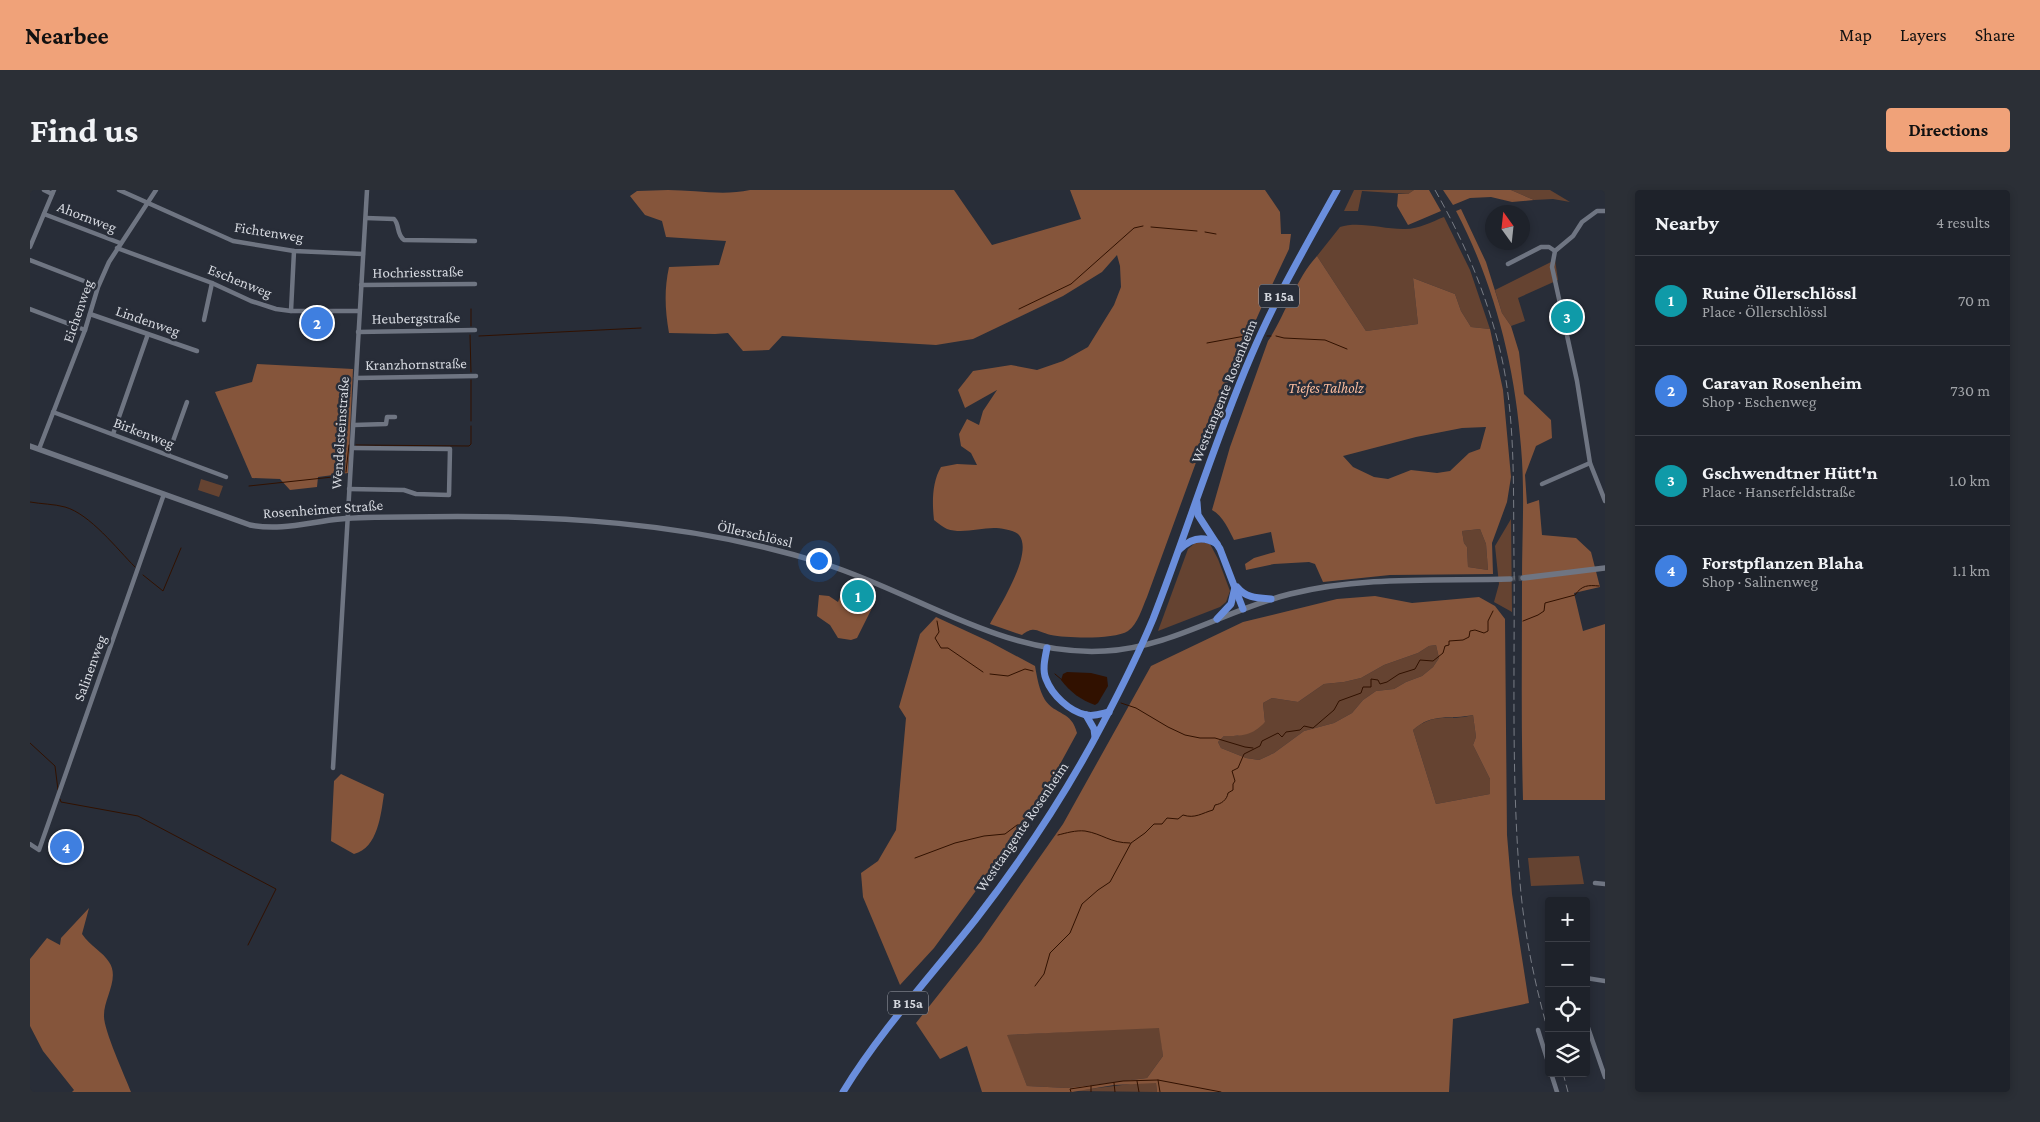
<!DOCTYPE html>
<html lang="en">
<head>
<meta charset="utf-8">
<style>
  :root { --surface:#1e222a; --page:#2b2f36; --text:#f1f3f6; --muted:#a1a4a8; --line:#3c3f47; --accent:#f0a279 }
  body { margin:0; font-family:"Crimson Pro",serif; background:var(--page); color:var(--text) }
  .controls { position:absolute; right:15px; bottom:15px; display:grid; overflow:hidden; border-radius:5px; box-shadow:0 2px 8px #0003 }
  .controls button { width:45px; height:45px; display:grid; place-items:center; padding:0; border:0; border-bottom:1px solid var(--line); background:var(--surface); color:var(--text); font:25px sans-serif }
  .compass { position:absolute; left:1455px; top:15px; width:45px; height:45px; border-radius:50%; background:var(--surface); box-shadow:0 2px 8px #0003; rotate:345deg }
  .you { position:absolute; left:788px; top:370px; width:18px; height:18px; margin:-12px; border:4px solid #fff; border-radius:50%; background:#1a73e8; box-shadow:0 0 0 8px #1a73e833 }
  .badge { display:grid; place-items:center; width:32px; height:32px; border-radius:50%; background:var(--accent); color:#fff; font-size:16px; font-weight:700 }
  .pin { position:absolute; translate:-50% -50%; border:2px solid #fff; box-shadow:0 1px 5px #0006 }
  .list { margin:0; padding:0; list-style:none }
  h2 { display:flex; justify-content:space-between; align-items:center; height:65px; margin:0; padding:0 20px; font-size:21px }
  h2 small { font-size:16px; font-weight:400; color:var(--muted) }
  .list li { display:grid; grid-template-columns:32px 1fr auto; gap:15px; align-items:center; box-sizing:border-box; height:90px; padding:0 20px; border-top:1px solid var(--line) }
  .list b { display:block; font-size:19px; white-space:nowrap }
  .list p { margin:0; font-size:16px; white-space:nowrap; color:var(--muted) }
  .list em { font-size:16px; font-style:normal; color:var(--muted) }
  .icon { flex:none; width:28px; height:28px; fill:none; stroke:currentColor; stroke-width:2; stroke-linecap:round; stroke-linejoin:round }
  .map { position:relative; flex:none; width:1575px; height:902px; overflow:hidden; border-radius:5px }
  header { display:flex; align-items:center; gap:30px; box-sizing:border-box; height:70px; padding:0 25px; background:var(--accent); color:#111 }
  header strong { font-size:24px }
  nav { display:flex; gap:28px; margin-inline-start:auto; font-size:18px }
  .intro { display:flex; align-items:center; justify-content:space-between; box-sizing:border-box; height:120px; padding:0 30px }
  h1 { margin:0; font-size:35px }
  .button { padding:12px 22px; border-radius:5px; background:var(--accent); color:#111; font-size:18px; font-weight:700 }
  main { display:flex; gap:30px; padding:0 30px }
  aside { flex:1; background:var(--surface); border-radius:5px; box-shadow:0 2px 8px #0003 }
  .map>svg:first-child { display:block }
</style>
</head>
<body>
<header>
<strong>Nearbee</strong>
<nav><a>Map</a><a>Layers</a><a>Share</a></nav>
</header>
<div class="intro"><h1>Find us</h1><a class="button">Directions</a></div>
<main>
<div class="map">
<svg width="1575" height="902" viewBox="0 0 1575 902">
  <rect width="100%" height="100%" fill="#282d38"/>
  <g fill="#654331">
    <polygon points="1324,0 1384,0 1378,4 1332,1 1328,21 1314,21"/>
    <polygon points="1481,0 1520,0 1540,12 1523,9 1504,10"/>
    <path d="M 1414,27 L 1440,80 L 1460,139 L 1441,137 L 1431,121 L 1425,104 L 1383,88 L 1388,134 L 1336,141 L 1287,66 L 1310,37 C 1329,31 1352,39 1373,39 C 1387,40 1401,32 1414,27 Z"/>
    <polygon points="1525,70 1528,90 1488,108 1495,131 1481,136 1472,123 1465,100"/>
    <polygon points="171,289 193,296 189,307 168,300"/>
    <polygon points="1481,329 1482,422 1464,412 1469,394 1465,356"/>
    <polygon points="1450,339 1456,354 1458,380 1438,377 1437,357 1434,353 1432,341"/>
    <polygon points="1172,352 1180,354 1188,369 1200,401 1196,412 1190,417 1128,441 1158,359 1165,353"/>
    <polygon points="1406,455 1409,468 1403,477 1392,486 1376,492 1364,499 1346,501 1333,510 1322,523 1304,533 1274,541 1244,563 1229,570 1216,568 1191,558 1188,552 1194,546 1207,546 1235,532 1233,513 1242,508 1268,512 1294,494 1314,492 1331,488 1354,475 1388,463 1399,456"/>
    <path d="M 1443,525 L 1446,547 L 1443,555 L 1460,589 L 1460,604 L 1406,614 L 1383,540 C 1405,521 1419,532 1443,525 Z"/>
    <polygon points="1549,666 1554,694 1501,696 1498,668"/>
    <polygon points="1130,837 1133,866 1117,888 1037,898 997,896 976,845"/>
    <polygon points="1109,893 1126,893 1127,902 1042,901"/>
  </g>
  <g fill="#85553b" fill-rule="evenodd">
    <path d="M 638,0 C 665,0 693,6 720,0 L 924,0 L 962,55 L 1051,29 L 1040,0 L 1235,0 L 1250,22 L 1251,44 L 1261,44 L 1259,59 L 1233,114 L 1180,234 L 1117,407 C 1112,418 1108,434 1098,441 C 1084,450 1036,448 1021,445 C 1007,442 1005,435 992,445 L 960,434 C 969,417 1004,363 989,345 C 985,340 970,338 964,338 C 949,338 932,344 917,339 C 913,337 908,333 904,330 C 902,313 902,292 911,277 L 927,274 L 947,275 L 941,263 L 931,256 L 929,244 L 937,229 L 949,235 L 953,221 L 967,200 L 935,218 L 928,200 L 943,181 L 981,175 L 1007,180 L 1033,171 L 1058,157 L 1084,115 L 1091,97 L 1090,76 L 1087,65 L 1072,82 L 1033,106 L 943,149 L 906,155 L 752,146 L 739,160 L 713,161 L 698,143 L 685,144 L 639,143 C 635,120 634,100 639,77 L 689,75 L 696,51 L 636,47 L 632,31 L 615,25 L 600,6 L 607,1 Z"/>
    <polygon points="1384,0 1399,0 1411,21 1378,35 1367,16 1368,4 1378,4"/>
    <polygon points="1413,0 1481,0 1504,10 1482,12 1461,7 1440,8 1423,15"/>
    <path d="M 1431,19 L 1456,72 L 1472,123 L 1481,136 L 1489,162 L 1494,204 L 1521,230 L 1522,248 L 1506,256 L 1495,285 L 1497,314 L 1509,310 L 1512,345 L 1546,348 L 1561,362 L 1570,397 L 1544,403 L 1553,441 L 1575,434 L 1575,610 L 1493,610 C 1491,537 1492,463 1492,390 C 1492,346 1495,301 1491,257 C 1485,176 1464,93 1426,21 Z"/>
    <path d="M 1287,66 L 1336,141 L 1388,134 L 1383,88 L 1425,104 L 1431,121 L 1441,137 L 1460,139 L 1473,200 L 1481,287 L 1477,312 L 1462,353 L 1463,384 L 1360,385 L 1293,392 L 1285,374 L 1279,372 L 1244,374 L 1216,380 L 1215,374 L 1224,368 L 1245,362 L 1241,342 L 1204,350 C 1199,340 1193,326 1182,320 L 1200,257 L 1238,151 C 1256,124 1265,90 1287,66 ZM 1456,237 L 1450,259 L 1439,263 L 1420,281 L 1407,283 L 1381,280 L 1358,289 L 1344,287 L 1323,277 L 1313,266 L 1386,247 L 1432,238 ZM 1450,339 L 1456,354 L 1458,380 L 1438,377 L 1437,357 L 1434,353 L 1432,341 Z"/>
    <polygon points="227,174 323,179 318,283 288,287 287,297 260,300 250,289 222,288 185,202 222,192"/>
    <path d="M 824,392 C 837,395 842,397 846,410 L 827,448 L 821,450 L 808,448 L 800,435 L 787,426 L 789,405 L 799,406 L 808,412 L 815,395 Z"/>
    <path d="M 1345,406 L 1382,413 L 1449,407 L 1465,416 L 1475,429 L 1477,645 L 1482,704 L 1499,813 L 1423,829 L 1419,902 L 1127,902 L 1126,893 L 1084,895 L 1042,902 L 952,902 L 937,856 L 910,869 L 886,833 L 951,751 L 1033,634 L 1121,476 L 1213,432 L 1307,409 ZM 1406,455 L 1409,468 L 1403,477 L 1392,486 L 1376,492 L 1364,499 L 1346,501 L 1333,510 L 1322,523 L 1304,533 L 1274,541 L 1244,563 L 1229,570 L 1216,568 L 1191,558 L 1188,552 L 1194,546 C 1212,546 1222,546 1235,532 L 1233,513 L 1242,508 L 1268,512 L 1294,494 L 1314,492 L 1331,488 L 1354,475 L 1388,463 L 1399,456 ZM 1443,525 L 1446,547 L 1443,555 L 1460,589 L 1460,604 L 1406,614 L 1383,540 C 1403,522 1420,530 1443,525 ZM 1129,838 L 1133,866 L 1117,888 L 1037,898 L 997,896 L 977,845 Z"/>
    <path d="M 906,427 L 960,452 L 1005,476 C 1007,487 1009,500 1015,510 C 1025,525 1042,521 1047,543 L 1005,620 L 904,758 L 870,795 L 833,707 L 831,683 L 848,671 L 866,640 L 876,528 L 869,517 L 890,444 Z"/>
    <path d="M 311,584 L 354,604 C 351,624 348,658 324,664 L 301,651 L 304,591 Z"/>
    <path d="M 59,718 L 52,744 C 60,756 73,762 79,772 C 90,788 74,808 74,825 C 73,839 95,886 101,902 L 42,902 L 44,900 L 13,861 L 0,836 L 0,769 L 17,748 L 30,755 L 31,748 Z"/>
  </g>
  <path fill="#311100" d="M 1037,482 L 1061,483 L 1077,487 L 1078,496 L 1068,513 L 1065,515 C 1051,510 1040,502 1031,490 L 1033,484 Z"/>
  <g fill="none" stroke-linecap="round" stroke-linejoin="round">
    <g stroke="#311100" stroke-width="1">
      <polyline points="1121,37 1167,41"/>
      <polyline points="1175,42 1186,44"/>
      <polyline points="989,119 1041,94 1104,38 1113,36"/>
      <polyline points="441,136 441,119"/>
      <polyline points="440,145 441,182"/>
      <polyline points="449,146 611,138"/>
      <polyline points="1237,146 1241,146"/>
      <polyline points="1246,146 1254,148 1295,150 1317,159"/>
      <polyline points="1177,153 1215,146"/>
      <polyline points="441,231 441,190"/>
      <polyline points="326,255 439,256 441,254 441,236"/>
      <polyline points="316,282 319,255"/>
      <polyline points="219,296 312,286"/>
      <path d="M 0,312 C 11,314 24,314 35,317 C 60,324 87,359 105,377"/>
      <polyline points="113,385 133,401 151,358"/>
      <polyline points="907,431 909,442 905,448 911,458 918,458 953,482"/>
      <path d="M 1493,431 L 1508,425 L 1514,421 L 1515,413 L 1545,405 C 1552,395 1558,395 1569,396"/>
      <polyline points="960,484 978,486 995,479 1003,481"/>
      <polyline points="1025,484 1032,490"/>
      <polyline points="1091,513 1106,518 1138,537 1155,545 1170,548 1185,548 1215,557 1223,558"/>
      <polyline points="0,553 25,576 28,600"/>
      <polyline points="30,609 31,612 108,626 246,699 218,755"/>
      <path d="M 1028,645 C 1036,643 1046,640 1055,641 C 1073,644 1080,653 1100,653"/>
      <polyline points="885,668 925,653 954,646 975,644 987,635 1001,636"/>
      <path d="M 1005,796 L 1014,784 L 1020,763 L 1040,743 L 1052,714 L 1068,700 L 1080,692 L 1101,653 L 1115,643 L 1124,634 L 1132,634 L 1137,628 L 1148,629 L 1153,625 C 1165,629 1172,623 1183,620 L 1185,615 C 1191,614 1197,610 1198,603 L 1203,600 L 1203,594 L 1205,591 L 1202,581 L 1208,578 L 1214,564 L 1230,556 L 1232,551 L 1248,543 L 1252,547 L 1256,542 L 1270,540 L 1274,536 L 1283,538 L 1304,520 L 1309,511 L 1331,503 L 1333,497 L 1341,497 L 1341,489 L 1348,490 L 1350,494 L 1357,492 L 1369,484 L 1385,479 L 1390,470 L 1403,471 L 1413,463 L 1415,456 L 1419,455 L 1419,451 L 1433,450 L 1439,447 L 1440,441 L 1445,440 L 1454,443 L 1458,441 L 1458,431 L 1463,421"/>
      <polyline points="1128,890 1130,902"/>
      <polyline points="1107,891 1109,902"/>
      <polyline points="1084,893 1085,902"/>
      <polyline points="1061,896 1061,902"/>
      <polyline points="1041,902 1040,899 1093,891 1128,890 1191,902"/>
    </g>
    <polyline stroke="#424751" stroke-width="5.5" stroke-dasharray="5.5 3" stroke-linecap="butt" points="1480,389 1493,388"/>
    <g stroke="#6f7582" stroke-width="4.5">
      <polyline points="14,0 22,4"/>
      <polyline points="89,0 203,51 264,61 333,64"/>
      <polyline points="1575,21 1567,21 1552,32 1543,46 1525,61 1522,77 1547,191 1560,273 1575,311"/>
      <polyline points="14,24 90,53"/>
      <path d="M 336,28 L 364,29 C 370,35 366,44 374,50 L 445,51"/>
      <polyline points="0,57 24,0"/>
      <polyline points="87,58 182,93 221,111 246,119 261,121 329,121"/>
      <polyline points="0,70 54,91"/>
      <polyline points="1478,74 1511,57 1519,57 1525,61"/>
      <polyline points="331,95 445,94"/>
      <polyline points="0,119 55,140"/>
      <polyline points="261,121 264,61"/>
      <polyline points="60,124 167,161"/>
      <polyline points="174,130 182,93"/>
      <polyline points="328,142 445,140"/>
      <polyline points="326,188 446,186"/>
      <polyline points="23,222 196,287"/>
      <polyline points="324,235 356,234 357,227 365,227"/>
      <polyline points="83,244 118,144"/>
      <polyline points="9,259 55,140 68,97 79,72 126,0"/>
      <polyline points="138,265 157,212"/>
      <polyline points="1512,294 1560,273"/>
      <polyline points="319,299 374,300 386,304 419,305 420,259 323,258"/>
      <polyline points="303,578 337,0"/>
      <polyline points="0,654 9,660 134,304"/>
      <polyline points="1565,693 1575,694"/>
      <polyline points="1556,788 1575,791"/>
      <polyline points="1556,832 1575,887"/>
      <polyline points="1508,840 1519,875"/>
      <polyline points="1521,883 1527,902"/>
    </g>
    <g stroke="#6f7582" stroke-width="5.5">
      <path d="M 0,256 L 220,335 C 251,341 279,332 310,329 C 331,327 353,327 375,327 C 517,324 662,331 798,375 C 890,405 974,467 1075,461 C 1140,458 1198,419 1260,404 C 1332,386 1407,391 1480,389"/>
      <polyline points="1493,388 1575,378"/>
    </g>
    <g stroke="#6a8edc" stroke-width="7">
      <polyline points="1167,312 1168,325 1190,359 1213,419"/>
      <path d="M 1150,359 C 1161,348 1173,345 1187,354"/>
      <path d="M 1207,397 C 1216,408 1227,408 1241,409"/>
      <polyline points="1187,429 1201,414 1205,397"/>
      <path d="M 1017,458 C 1015,468 1012,480 1016,489 C 1022,505 1039,521 1056,525 C 1064,527 1071,524 1079,522"/>
      <polyline points="1056,525 1064,539 1065,547"/>
      <path d="M 813,902 C 851,840 901,786 946,729 C 994,667 1037,602 1073,533 C 1091,499 1108,465 1123,429 C 1157,342 1184,252 1221,166 C 1245,109 1277,54 1307,0"/>
    </g>
    <g stroke="#787c85" stroke-width="1" stroke-dasharray="8 4" stroke-linecap="butt">
      <path d="M 1405,0 C 1434,51 1456,103 1470,160 C 1486,227 1483,298 1484,367 C 1485,475 1481,584 1490,692 C 1494,743 1505,795 1519,845"/>
      <polyline points="1533,883 1538,902"/>
    </g>
  </g>
  <g text-anchor="middle" dominant-baseline="central" stroke-width="5" stroke-linejoin="round" paint-order="stroke">
    <g fill="#282d38" stroke="#a1a5ad" stroke-width="1">
      <rect x="1229" y="94.5" width="40" height="23" rx="4"/>
      <rect x="858" y="801.5" width="40" height="23" rx="4"/>
    </g>
    <g font-size="14" font-weight="bold" fill="#d5d8df">
      <text x="1249" y="106">B 15a</text>
      <text x="878" y="813">B 15a</text>
    </g>
    <g font-size="15" fill="#d5d8df" stroke="#282d38">
      <text transform="translate(57 27) rotate(21)">Ahornweg</text>
      <text transform="translate(239 42) rotate(9)">Fichtenweg</text>
      <text transform="translate(388 82) rotate(-1)">Hochriesstraße</text>
      <text transform="translate(210 91) rotate(22)">Eschenweg</text>
      <text transform="translate(48 121) rotate(-71)">Eichenweg</text>
      <text transform="translate(386 128) rotate(-1)">Heubergstraße</text>
      <text transform="translate(118 131) rotate(19)">Lindenweg</text>
      <text transform="translate(386 174) rotate(-1)">Kranzhornstraße</text>
      <text transform="translate(1194 201) rotate(-68)">Westtangente Rosenheim</text>
      <text transform="translate(114 243) rotate(21)">Birkenweg</text>
      <text transform="translate(310 243) rotate(-86)">Wendelsteinstraße</text>
      <text transform="translate(293 319) rotate(-4)">Rosenheimer Straße</text>
      <text transform="translate(725 344) rotate(13)">Öllerschlössl</text>
      <text transform="translate(60 478) rotate(-70)">Salinenweg</text>
      <text transform="translate(992 637) rotate(-56)">Westtangente Rosenheim</text>
    </g>
    <g font-size="15" font-style="italic" fill="#fabb9c" stroke="#282d38">
      <text x="1296" y="198">Tiefes Talholz</text>
    </g>
  </g>
</svg>
<div class="controls">
<button>+</button>
<button>−</button>
<button><svg class="icon" aria-label="locate" viewBox="0 0 24 24"><circle cx="12" cy="12" r="6"/><path d="M12 2v4M12 18v4M2 12h4M18 12h4"/></svg></button>
<button><svg class="icon" aria-label="layers" viewBox="0 0 24 24"><path d="M12 4l9 5-9 5-9-5zM3 14l9 5 9-5"/></svg></button>
</div>
<svg class="compass" viewBox="-18 -18 36 36"><path d="M0-13l5 13h-10z" fill="#e53935"/><path d="M0 13l5-13h-10z" fill="#a1a4a8"/></svg>
<div class="you"></div>
<div class="pin badge" style="left:828px;top:406px;background:#0f9aa8">1</div>
<div class="pin badge" style="left:287px;top:133px;background:#3f7fe0">2</div>
<div class="pin badge" style="left:1537px;top:127px;background:#0f9aa8">3</div>
<div class="pin badge" style="left:36px;top:657px;background:#3f7fe0">4</div>
</div>
<aside>
<h2>Nearby<small>4 results</small></h2>
<ul class="list">
<li><span class="badge" style="background:#0f9aa8">1</span><div><b>Ruine Öllerschlössl</b><p>Place · Öllerschlössl</p></div><em>70 m</em></li>
<li><span class="badge" style="background:#3f7fe0">2</span><div><b>Caravan Rosenheim</b><p>Shop · Eschenweg</p></div><em>730 m</em></li>
<li><span class="badge" style="background:#0f9aa8">3</span><div><b>Gschwendtner Hütt'n</b><p>Place · Hanserfeldstraße</p></div><em>1.0 km</em></li>
<li><span class="badge" style="background:#3f7fe0">4</span><div><b>Forstpflanzen Blaha</b><p>Shop · Salinenweg</p></div><em>1.1 km</em></li>
</ul>
</aside>
</main>
</body>
</html>
